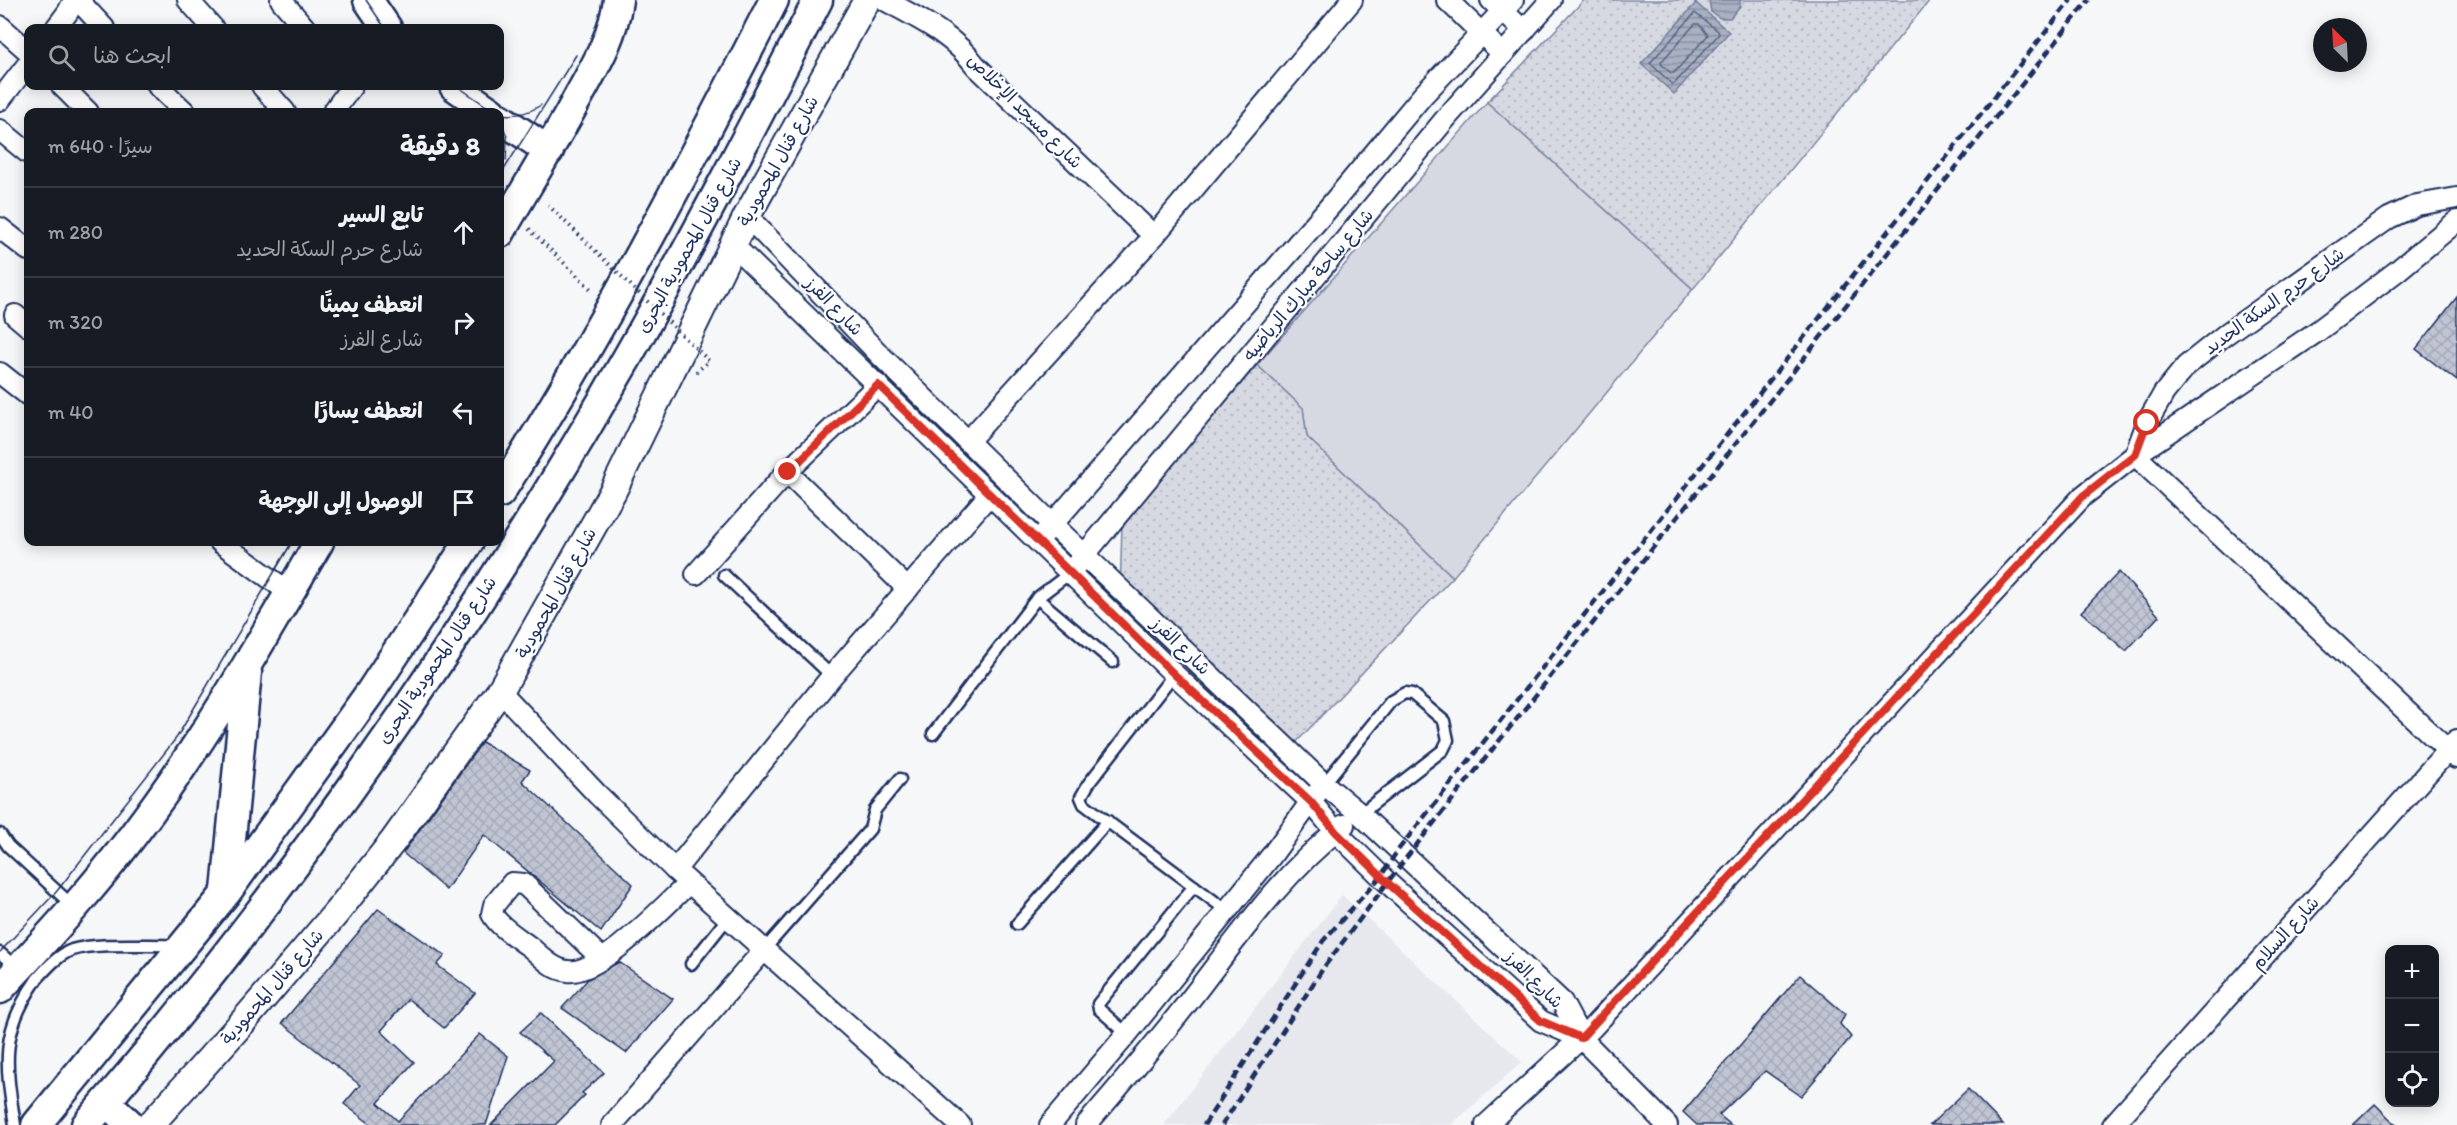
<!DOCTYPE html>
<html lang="ar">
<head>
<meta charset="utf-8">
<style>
  :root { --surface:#171b24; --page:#20242c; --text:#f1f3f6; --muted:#9ea1a6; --line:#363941 }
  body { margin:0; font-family:Itim,"Playpen Sans Arabic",sans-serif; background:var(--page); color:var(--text); direction:rtl }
  .controls { position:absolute; right:18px; bottom:18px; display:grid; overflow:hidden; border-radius:12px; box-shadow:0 3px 15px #0003 }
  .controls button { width:54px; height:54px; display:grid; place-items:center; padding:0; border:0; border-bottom:2px solid var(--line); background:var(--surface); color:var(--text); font:30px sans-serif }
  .compass { position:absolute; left:2313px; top:18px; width:54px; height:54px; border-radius:50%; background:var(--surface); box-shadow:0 3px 15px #0003; rotate:336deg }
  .stop { position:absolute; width:18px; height:18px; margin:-14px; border:4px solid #d93025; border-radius:50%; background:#fff }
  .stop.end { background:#d93025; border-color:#fff; box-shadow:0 2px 6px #0008 }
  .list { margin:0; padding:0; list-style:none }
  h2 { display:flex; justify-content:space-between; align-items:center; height:78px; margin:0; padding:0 24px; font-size:26px }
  h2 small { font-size:20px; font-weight:400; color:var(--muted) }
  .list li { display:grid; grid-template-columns:39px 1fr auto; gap:18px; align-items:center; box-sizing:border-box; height:90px; padding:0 24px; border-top:2px solid var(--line) }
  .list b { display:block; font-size:22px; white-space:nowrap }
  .list p { margin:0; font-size:20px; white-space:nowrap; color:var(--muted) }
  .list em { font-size:20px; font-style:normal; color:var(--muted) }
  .icon { flex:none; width:33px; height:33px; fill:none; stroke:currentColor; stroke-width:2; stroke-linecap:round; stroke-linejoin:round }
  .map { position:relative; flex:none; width:2457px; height:1125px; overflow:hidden; direction:ltr }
  .search { position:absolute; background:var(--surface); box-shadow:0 3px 15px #0003; left:24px; top:24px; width:480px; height:66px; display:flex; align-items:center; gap:15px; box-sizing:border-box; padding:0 21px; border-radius:12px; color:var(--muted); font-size:22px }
  .panel { position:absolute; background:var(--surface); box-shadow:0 3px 15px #0003; left:24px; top:108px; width:480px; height:438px; border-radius:12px; direction:rtl }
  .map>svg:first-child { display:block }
</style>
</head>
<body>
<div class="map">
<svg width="2457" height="1125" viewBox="0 0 2457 1125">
  <defs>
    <pattern id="garden-dots" width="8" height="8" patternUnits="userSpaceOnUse" patternTransform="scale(1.5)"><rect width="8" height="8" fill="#d6d9e2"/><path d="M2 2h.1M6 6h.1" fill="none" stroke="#b7bbc4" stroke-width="1.8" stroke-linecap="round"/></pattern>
    <pattern id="water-rules" width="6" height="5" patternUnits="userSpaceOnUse" patternTransform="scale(1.5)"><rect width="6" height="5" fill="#a9b0c1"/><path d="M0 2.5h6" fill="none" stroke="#8990a0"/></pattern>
    <pattern id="building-cross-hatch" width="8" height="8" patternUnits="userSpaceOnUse" patternTransform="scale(1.5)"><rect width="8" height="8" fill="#c0c4d3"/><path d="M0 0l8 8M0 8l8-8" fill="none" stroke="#a4a9b8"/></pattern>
  </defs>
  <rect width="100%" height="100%" fill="#f6f7f9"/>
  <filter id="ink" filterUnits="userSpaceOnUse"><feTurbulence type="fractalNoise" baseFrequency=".0167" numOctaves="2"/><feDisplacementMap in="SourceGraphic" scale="12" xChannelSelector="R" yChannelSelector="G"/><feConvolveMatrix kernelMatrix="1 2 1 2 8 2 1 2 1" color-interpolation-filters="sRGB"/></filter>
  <g filter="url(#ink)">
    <polygon fill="#e6e8ee" points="1342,895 1522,1062 1451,1125 1164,1125"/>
    <polygon fill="#d6d9e2" stroke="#7884a0" stroke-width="1.5" points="1487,102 1693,289 1453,577 1307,437 1303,408 1257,365"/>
    <g fill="url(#garden-dots)" stroke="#7884a0" stroke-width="1.5">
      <polygon points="1584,0 1930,0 1693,289 1487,102"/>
      <polygon points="1257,365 1303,408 1307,437 1453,577 1290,749 1120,594 1122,524"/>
    </g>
    <g fill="url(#water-rules)" stroke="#707c99" stroke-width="1.5">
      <polygon points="1709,0 1740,0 1740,6 1730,18 1720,18 1711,12"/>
      <polygon points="1696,3 1729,32 1674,94 1641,64"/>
    </g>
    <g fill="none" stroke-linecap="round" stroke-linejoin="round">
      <g stroke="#546386" stroke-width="1.5">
        <polygon points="1695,13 1718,31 1719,34 1675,83 1672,84 1650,63"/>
        <polygon points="1695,24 1699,24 1708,35 1674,73 1671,73 1662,65 1661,62"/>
      </g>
    </g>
    <g fill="url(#building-cross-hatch)" stroke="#1b2f5e" stroke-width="1.5">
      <polygon points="2457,297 2457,381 2416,349"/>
      <polygon points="2119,572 2159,616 2126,651 2081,612"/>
      <polygon points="482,742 530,770 522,781 633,884 601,932 484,835 446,890 403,853"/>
      <polygon points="378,909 445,956 437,965 475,993 444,1028 408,999 381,1031 414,1062 378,1103 398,1121 480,1034 508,1056 486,1125 372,1125 344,1104 360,1085 282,1023"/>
      <polygon points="619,962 673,999 626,1053 562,1008 588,979"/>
      <polygon points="1800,975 1845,1014 1840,1024 1851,1037 1801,1096 1765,1071 1719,1115 1731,1125 1697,1125 1683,1112"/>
      <polygon points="541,1013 604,1073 582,1093 585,1095 555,1125 491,1125 554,1061 520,1032"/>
      <polygon points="1968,1089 2003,1125 1930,1125"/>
      <polygon points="2375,1104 2396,1125 2353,1125"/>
    </g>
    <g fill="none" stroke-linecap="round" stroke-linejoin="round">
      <defs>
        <g id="service">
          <polyline points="724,575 832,676"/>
          <polyline points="1037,598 1113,662"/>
          <polyline points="1174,674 1089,783 1081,797 1084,804 1226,910"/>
          <polyline points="933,734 1037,598 1070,573"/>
          <polyline points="1324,784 1391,701 1405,693 1412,694 1444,721 1448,740 1443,750 1360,814"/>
          <polyline points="0,834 8,846 74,907"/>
          <polyline points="1017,924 1108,821"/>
          <polyline points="763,951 870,829 875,810 900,779"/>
          <polyline points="0,953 18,969"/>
          <polyline points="691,964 727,919"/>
          <polyline points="1127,1034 1099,1009 1098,1004 1194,886"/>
          <path d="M 15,1125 C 5,1062 0,1032 37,979 C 47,968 58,955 72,950 C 97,942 150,946 178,945"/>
        </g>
        <g id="minor">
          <polyline points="78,0 104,28"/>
          <polyline points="188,0 213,28"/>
          <polyline points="281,0 305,28"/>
          <path d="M 885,0 C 920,20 951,33 976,66 L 1154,236"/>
          <polyline points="1447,0 1503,54"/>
          <polyline points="1491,0 1524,31"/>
          <polyline points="0,26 28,51"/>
          <polyline points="56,28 68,12 74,0"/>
          <polyline points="62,86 88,112"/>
          <polyline points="158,86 185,112"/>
          <polyline points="262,86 285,112"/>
          <polyline points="0,100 28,64"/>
          <polyline points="333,112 352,86"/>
          <polyline points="0,130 28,153"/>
          <polyline points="747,216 880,355 1052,524 1324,784 1360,814 1562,1002 1581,1038 1667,1125"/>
          <polyline points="0,228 28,250"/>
          <polyline points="732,244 1174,674 1311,802 1336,832 1389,884 1541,1021 1581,1038"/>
          <polyline points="15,315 28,326"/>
          <polyline points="0,373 28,395"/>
          <polyline points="968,441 1154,236 1352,0"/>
          <polyline points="2135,455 2456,758"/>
          <polyline points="2135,455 2147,423 2164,393 2186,366 2226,334 2389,218 2417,205 2457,198"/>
          <polyline points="787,472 908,589"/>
          <polyline points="1044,534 1331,205 1423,95 1513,0"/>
          <polyline points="220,542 290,593"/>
          <polyline points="1077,564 1447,117 1551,0"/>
          <polyline points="696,574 787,472 878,385"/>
          <polyline points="500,691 597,794 675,870 960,1125"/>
          <polyline points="675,870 832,676 989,495"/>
          <path d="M 601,958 L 524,884 L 512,883 L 494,905 L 492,914 C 499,927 518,938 530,947 C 541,956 553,970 568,971 C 600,975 665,905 689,883"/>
          <polyline points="612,1125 763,951"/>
          <polyline points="1050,1125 1127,1034 1272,855 1317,793"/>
          <path d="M 1086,1125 C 1125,1080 1163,1035 1199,988 C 1243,930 1286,870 1344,825"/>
          <polyline points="1486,1125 1592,1028 2083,496 2135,455 2318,331 2397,271 2457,221"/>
          <polyline points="2113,1125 2457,740"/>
        </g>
        <polyline id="tertiary" points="150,1125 241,1024 337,912 394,840 500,691 613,491 747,216 867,0"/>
        <g id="secondary">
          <polyline points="368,0 387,28"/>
          <polyline points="454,86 491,112"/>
          <polyline points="500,118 549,151"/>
          <path d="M 500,233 C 525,189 552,146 576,101 C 594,68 613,38 618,0"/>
          <path d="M 500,493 C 601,334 688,168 774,0"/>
          <polyline points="226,891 247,672"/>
          <path d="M 0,989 C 46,939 93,889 134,834 C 204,742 261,642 319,542"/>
          <polyline points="106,1102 131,1125"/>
          <polyline points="36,1125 226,893 369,694 469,542"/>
          <path d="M 86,1125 C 290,889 472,629 627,358 C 694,240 756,120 818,0"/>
        </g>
      </defs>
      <use href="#service" stroke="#1b2f5e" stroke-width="15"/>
      <use href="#minor" stroke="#1b2f5e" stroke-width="24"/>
      <use href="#tertiary" stroke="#1b2f5e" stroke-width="30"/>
      <use href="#secondary" stroke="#1b2f5e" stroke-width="33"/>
      <g stroke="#1b2f5e" stroke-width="4" stroke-dasharray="1.5 4.5" stroke-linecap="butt">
        <polyline points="529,229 593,291"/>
        <polyline points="696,372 709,361"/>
      </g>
      <use href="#service" stroke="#fff" stroke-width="10"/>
      <use href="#minor" stroke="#fff" stroke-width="20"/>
      <use href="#tertiary" stroke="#fff" stroke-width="26"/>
      <use href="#secondary" stroke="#fff" stroke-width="28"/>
      <g stroke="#1b2f5e" stroke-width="1.5">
        <polyline points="366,0 385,28"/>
        <polyline points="457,86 495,112"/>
        <path d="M 500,114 C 514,116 529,113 541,105"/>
        <polyline points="500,118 507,137 506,160"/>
        <polyline points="500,176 576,55"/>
        <polyline points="0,952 57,891 177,737 292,542"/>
      </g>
      <g stroke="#1b2f5e" stroke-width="4.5" stroke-dasharray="9 4.5" stroke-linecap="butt">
        <polyline points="1204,1125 1323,941 1381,876 1398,850 2071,0"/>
        <polyline points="1222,1125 1324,967 1406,858 2089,0"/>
      </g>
      <polyline stroke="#1b2f5e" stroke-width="4" stroke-dasharray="1.5 4.5" stroke-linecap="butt" points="548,205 709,361"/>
    </g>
  </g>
  <g fill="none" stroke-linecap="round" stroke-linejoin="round" filter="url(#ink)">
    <polyline stroke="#d93025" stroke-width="8" points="788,472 878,385 1174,674 1311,802 1336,832 1389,884 1541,1021 1581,1038 2083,496 2135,455 2147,423"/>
  </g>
  <g text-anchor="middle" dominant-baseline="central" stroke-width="4.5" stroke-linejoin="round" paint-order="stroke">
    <g font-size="18" fill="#1b2f5e" stroke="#fff">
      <text transform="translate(1025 111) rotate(45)">شارع مسجد الإخلاص</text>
      <text transform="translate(778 161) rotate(-61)">شارع قنال المحمودية</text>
      <text transform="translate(689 245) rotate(-61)">شارع قنال المحمودية البحرى</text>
      <text transform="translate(1308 285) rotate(-50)">شارع ساحة مبارك الرياضيه</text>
      <text transform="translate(2274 301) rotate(-36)">شارع حرم السكة الحديد</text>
      <text transform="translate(834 306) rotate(46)">شارع الفرز</text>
      <text transform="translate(556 593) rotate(-61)">شارع قنال المحمودية</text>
      <text transform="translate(1181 646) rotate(44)">شارع الفرز</text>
      <text transform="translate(437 660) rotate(-56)">شارع قنال المحمودية البحرى</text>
      <text transform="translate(2285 933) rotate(-48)">شارع السلام</text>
      <text transform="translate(1534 979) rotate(45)">شارع الفرز</text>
      <text transform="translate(272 987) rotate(-49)">شارع قنال المحمودية</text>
    </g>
  </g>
</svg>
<div class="controls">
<button>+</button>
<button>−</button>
<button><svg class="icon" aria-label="locate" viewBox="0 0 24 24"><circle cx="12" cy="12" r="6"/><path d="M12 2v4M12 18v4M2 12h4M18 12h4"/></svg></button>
</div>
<svg class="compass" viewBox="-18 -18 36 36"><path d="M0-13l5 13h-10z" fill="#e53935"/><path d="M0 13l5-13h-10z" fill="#9ea1a6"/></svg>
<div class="stop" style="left:2147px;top:423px"></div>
<div class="stop end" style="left:788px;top:472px"></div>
<div class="search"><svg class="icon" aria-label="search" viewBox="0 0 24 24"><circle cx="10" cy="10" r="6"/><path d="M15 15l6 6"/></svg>ابحث هنا</div>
<section class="panel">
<h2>8 دقيقة<small>سيرًا · 640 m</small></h2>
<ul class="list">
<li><svg class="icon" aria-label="ahead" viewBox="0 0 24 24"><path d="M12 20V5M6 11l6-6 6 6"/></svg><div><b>تابع السير</b><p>شارع حرم السكة الحديد</p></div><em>280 m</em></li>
<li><svg class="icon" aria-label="right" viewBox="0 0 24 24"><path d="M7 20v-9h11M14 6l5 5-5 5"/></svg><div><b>انعطف يمينًا</b><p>شارع الفرز</p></div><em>320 m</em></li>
<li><svg class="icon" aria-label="left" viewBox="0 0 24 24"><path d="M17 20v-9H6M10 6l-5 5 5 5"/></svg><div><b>انعطف يسارًا</b></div><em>40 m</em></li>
<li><svg class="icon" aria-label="arrive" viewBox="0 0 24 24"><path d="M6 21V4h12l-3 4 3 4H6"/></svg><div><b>الوصول إلى الوجهة</b></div></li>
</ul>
</section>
</div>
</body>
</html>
